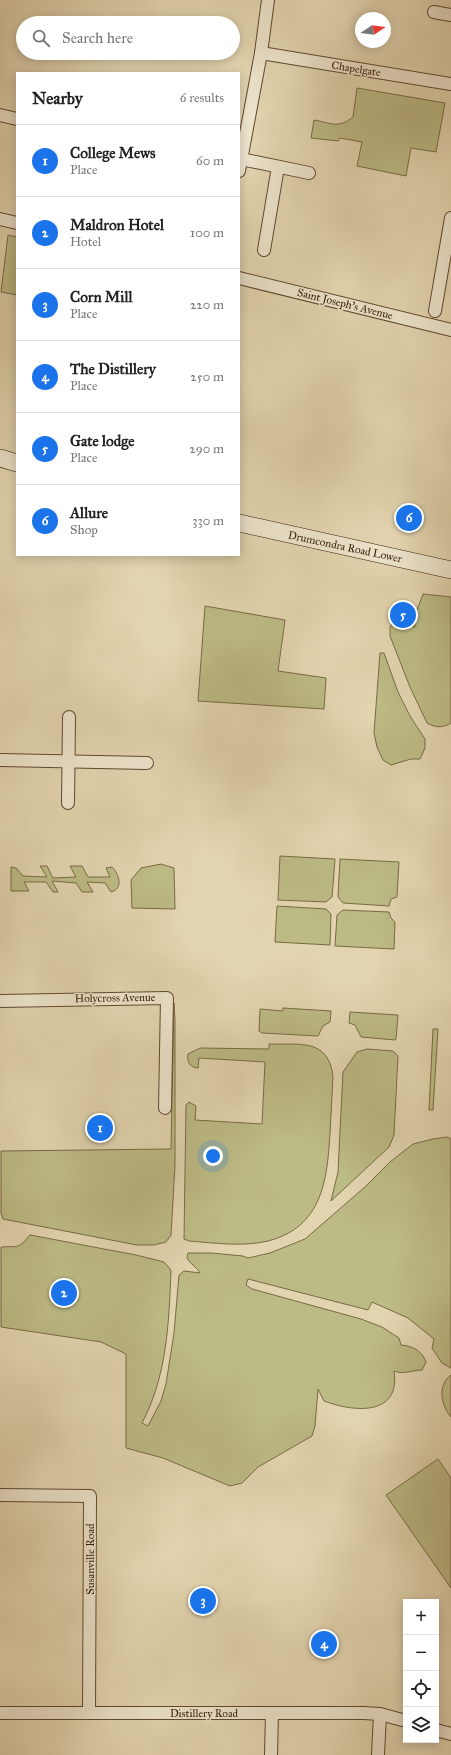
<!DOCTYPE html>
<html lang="en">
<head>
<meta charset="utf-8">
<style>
  :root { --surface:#fff; --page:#f6f6f6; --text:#222; --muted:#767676; --line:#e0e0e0; --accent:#1a73e8 }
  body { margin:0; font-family:"IM FELL Great Primer",serif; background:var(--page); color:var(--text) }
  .controls { position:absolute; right:12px; bottom:12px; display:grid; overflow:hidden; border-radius:0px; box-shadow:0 2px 10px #0003 }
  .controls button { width:36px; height:36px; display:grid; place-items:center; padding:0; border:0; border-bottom:1px solid var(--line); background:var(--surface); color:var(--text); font:20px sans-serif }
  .compass { position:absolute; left:355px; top:12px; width:36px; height:36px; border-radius:50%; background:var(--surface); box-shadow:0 2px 10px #0003; rotate:77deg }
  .you { position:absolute; left:213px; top:1156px; width:14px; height:14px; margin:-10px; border:3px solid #fff; border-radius:50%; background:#1a73e8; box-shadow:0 0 0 6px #1a73e833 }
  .badge { display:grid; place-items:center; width:26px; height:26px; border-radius:50%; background:var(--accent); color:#fff; font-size:13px; font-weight:700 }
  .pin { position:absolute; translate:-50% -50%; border:2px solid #fff; box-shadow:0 1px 4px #0006 }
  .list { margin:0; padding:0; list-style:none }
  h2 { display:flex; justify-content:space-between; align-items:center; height:52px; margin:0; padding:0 16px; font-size:17px }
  h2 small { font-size:13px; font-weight:400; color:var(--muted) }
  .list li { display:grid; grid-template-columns:26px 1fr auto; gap:12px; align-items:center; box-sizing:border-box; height:72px; padding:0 16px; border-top:1px solid var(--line) }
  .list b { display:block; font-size:15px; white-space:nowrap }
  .list p { margin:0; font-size:13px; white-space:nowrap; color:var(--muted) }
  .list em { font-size:13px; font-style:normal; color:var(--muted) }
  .icon { flex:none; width:22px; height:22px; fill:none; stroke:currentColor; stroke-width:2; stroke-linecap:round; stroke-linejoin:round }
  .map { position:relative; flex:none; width:451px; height:1755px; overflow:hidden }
  .search { position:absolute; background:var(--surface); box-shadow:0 2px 10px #0003; left:16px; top:16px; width:224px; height:44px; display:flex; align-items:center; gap:10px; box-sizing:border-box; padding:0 14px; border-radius:22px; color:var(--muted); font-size:15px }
  .panel { position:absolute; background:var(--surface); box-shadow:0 2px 10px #0003; left:16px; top:72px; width:224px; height:484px; border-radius:0px }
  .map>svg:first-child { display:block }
</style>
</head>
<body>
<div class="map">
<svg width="451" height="1755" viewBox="0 0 451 1755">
  <rect width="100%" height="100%" fill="#e2d4af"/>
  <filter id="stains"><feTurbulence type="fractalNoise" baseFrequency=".005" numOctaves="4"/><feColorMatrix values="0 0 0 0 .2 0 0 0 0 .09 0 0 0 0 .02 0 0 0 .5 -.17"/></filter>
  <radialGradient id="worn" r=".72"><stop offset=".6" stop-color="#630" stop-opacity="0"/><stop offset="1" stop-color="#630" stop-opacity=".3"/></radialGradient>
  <g fill="#bcba85" stroke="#796a44">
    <path d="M 357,88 L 445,103 L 436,152 L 411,148 L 406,176 L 357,166 L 362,142 L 340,138 L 338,141 L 311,138 L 314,120 C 331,123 338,129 353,117 Z"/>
    <polygon points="8,235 17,237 17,295 1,292"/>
    <path d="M 423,594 L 451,597 L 451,723 C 443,728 436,728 427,723 L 410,687 L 390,636 L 390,627 L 393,623 L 415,627 C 412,615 420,605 423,594 Z"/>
    <polygon points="205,606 285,620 278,671 326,678 324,709 198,701"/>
    <polygon points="380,653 384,653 398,692 410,716 425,739 425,748 420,759 411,759 391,765 383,760 377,747 374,733"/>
    <polygon points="280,856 335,859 332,897 326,902 278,900"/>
    <polygon points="340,859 399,862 397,897 391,899 389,906 343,903 338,897"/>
    <polygon points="161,864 174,868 175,909 132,908 131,880 141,868"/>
    <path d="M 40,866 L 47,866 L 53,878 L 76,877 L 70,866 L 82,866 L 88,877 L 110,877 L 106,868 L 112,867 C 119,874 124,888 111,892 L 105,883 L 87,882 L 93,892 L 82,892 L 76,883 L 52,881 L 58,892 L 53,892 L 46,882 L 24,882 L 29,891 L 11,891 L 11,867 L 16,868 L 23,876 L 47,877 Z"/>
    <polygon points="277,906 326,909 331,914 330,945 275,942"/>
    <polygon points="343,910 389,912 391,918 395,922 394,949 335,946 337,915"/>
    <polygon points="174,1003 175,1020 175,1165 171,1235 166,1242 154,1245 137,1245 3,1219 1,1213 1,1151 171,1149"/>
    <polygon points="283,1008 331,1011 330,1022 323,1026 318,1036 262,1033 259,1031 260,1009 283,1011"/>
    <polygon points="350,1012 398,1015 396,1039 395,1040 361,1037 355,1025 349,1023"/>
    <polygon points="433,1029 438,1029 433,1110 429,1110"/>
    <path d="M 269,1044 C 300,1045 328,1038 333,1076 C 332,1096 331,1115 330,1134 C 327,1181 322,1227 268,1241 C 243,1247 214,1243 189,1241 L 184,1239 L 186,1105 L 189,1102 L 196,1106 L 195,1120 L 262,1124 L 265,1062 L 199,1058 L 198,1068 C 189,1067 187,1062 188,1054 L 200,1048 L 269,1049 Z"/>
    <polygon points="367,1049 393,1051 398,1056 394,1135 389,1147 331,1201 338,1172 343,1072 357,1052"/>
    <path d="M 447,1137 L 451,1139 L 451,1368 L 442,1363 L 432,1348 L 434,1339 L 408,1318 L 372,1302 L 368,1310 L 248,1279 L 246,1285 L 252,1289 L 361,1319 L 382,1327 L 399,1338 L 401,1345 C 413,1346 422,1351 426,1362 L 422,1370 C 412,1370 404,1375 394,1371 C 401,1417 353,1412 324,1401 L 318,1389 L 315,1426 L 312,1436 L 258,1467 L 242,1483 L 230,1486 L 163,1458 L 126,1448 L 126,1354 L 101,1342 L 1,1327 L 1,1247 C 20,1246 18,1249 30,1235 L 136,1255 L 164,1262 L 171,1270 C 169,1322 167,1376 142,1423 L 148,1426 L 161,1401 L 166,1384 L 174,1333 L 179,1275 L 184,1271 L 200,1273 C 196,1266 190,1264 187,1258 L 188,1253 L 211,1253 L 243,1256 L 248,1258 L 270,1253 L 305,1239 L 365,1187 L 390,1162 L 413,1144 L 433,1139 Z"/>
    <path d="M 451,1375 L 451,1417 C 441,1406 437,1385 451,1375 Z"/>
    <polygon points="438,1459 451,1478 451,1588 386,1495"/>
  </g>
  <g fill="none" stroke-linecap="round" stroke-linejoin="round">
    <defs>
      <g id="minor">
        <polyline points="434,12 451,15"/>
        <polyline points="261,53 451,84"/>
        <polyline points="0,115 17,119"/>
        <polyline points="241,159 309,173"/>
        <polyline points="239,171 261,53 268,0"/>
        <polyline points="0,219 17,223"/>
        <polyline points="264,250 278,167"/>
        <polyline points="239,278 451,330"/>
        <polyline points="435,311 451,218"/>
        <polyline points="0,760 147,763"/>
        <polyline points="68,803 69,717"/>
        <polyline points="0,1001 167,998 165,1108"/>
        <polyline points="0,1495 90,1496 89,1713"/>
        <polyline points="0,1713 364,1713 380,1714 406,1721"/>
        <polyline points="436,1730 451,1734"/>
        <polyline points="271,1755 272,1713"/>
        <polyline points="378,1755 380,1714"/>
      </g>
      <g id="secondary">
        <polyline points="0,458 17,463"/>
        <polyline points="239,523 451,570"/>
      </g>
    </defs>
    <use href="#minor" stroke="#61482f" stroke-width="14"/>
    <use href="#secondary" stroke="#361a04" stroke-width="18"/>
    <use href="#minor" stroke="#ece3cb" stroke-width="12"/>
    <use href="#secondary" stroke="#ece3cb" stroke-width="17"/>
  </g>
  <g text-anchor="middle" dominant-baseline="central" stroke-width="3" stroke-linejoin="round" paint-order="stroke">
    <g font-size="11" fill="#361a04" stroke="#ece3cb">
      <text transform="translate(356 69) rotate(9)">Chapelgate</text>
      <text transform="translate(345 304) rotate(14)">Saint Joseph's Avenue</text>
      <text transform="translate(345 547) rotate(12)">Drumcondra Road Lower</text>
      <text transform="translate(115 998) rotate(-1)">Holycross Avenue</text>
      <text transform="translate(90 1559) rotate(-90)">Susanville Road</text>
      <text x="204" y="1713">Distillery Road</text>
    </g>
  </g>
  <rect width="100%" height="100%" filter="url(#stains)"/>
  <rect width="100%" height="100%" fill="url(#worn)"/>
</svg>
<div class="controls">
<button>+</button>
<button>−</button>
<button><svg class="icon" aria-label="locate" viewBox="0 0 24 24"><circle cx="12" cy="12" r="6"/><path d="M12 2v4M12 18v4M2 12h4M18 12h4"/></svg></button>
<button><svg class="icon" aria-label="layers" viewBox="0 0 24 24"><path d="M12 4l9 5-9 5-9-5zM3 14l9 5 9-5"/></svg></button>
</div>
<svg class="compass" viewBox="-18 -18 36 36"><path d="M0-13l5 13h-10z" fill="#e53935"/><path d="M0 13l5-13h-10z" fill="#767676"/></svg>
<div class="you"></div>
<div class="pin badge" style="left:100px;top:1128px">1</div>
<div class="pin badge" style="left:64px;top:1293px">2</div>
<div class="pin badge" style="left:203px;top:1601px">3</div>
<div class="pin badge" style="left:324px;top:1644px">4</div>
<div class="pin badge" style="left:403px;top:615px">5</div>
<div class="pin badge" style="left:409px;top:518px">6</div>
<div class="search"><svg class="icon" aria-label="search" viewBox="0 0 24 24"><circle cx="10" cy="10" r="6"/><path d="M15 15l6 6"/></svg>Search here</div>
<section class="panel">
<h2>Nearby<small>6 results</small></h2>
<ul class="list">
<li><span class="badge">1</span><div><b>College Mews</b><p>Place</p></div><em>60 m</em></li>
<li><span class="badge">2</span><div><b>Maldron Hotel</b><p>Hotel</p></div><em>100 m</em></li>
<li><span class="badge">3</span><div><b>Corn Mill</b><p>Place</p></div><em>220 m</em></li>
<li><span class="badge">4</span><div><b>The Distillery</b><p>Place</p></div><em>250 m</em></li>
<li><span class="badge">5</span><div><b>Gate lodge</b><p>Place</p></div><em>290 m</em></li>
<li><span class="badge">6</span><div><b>Allure</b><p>Shop</p></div><em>330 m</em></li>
</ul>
</section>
</div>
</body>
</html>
